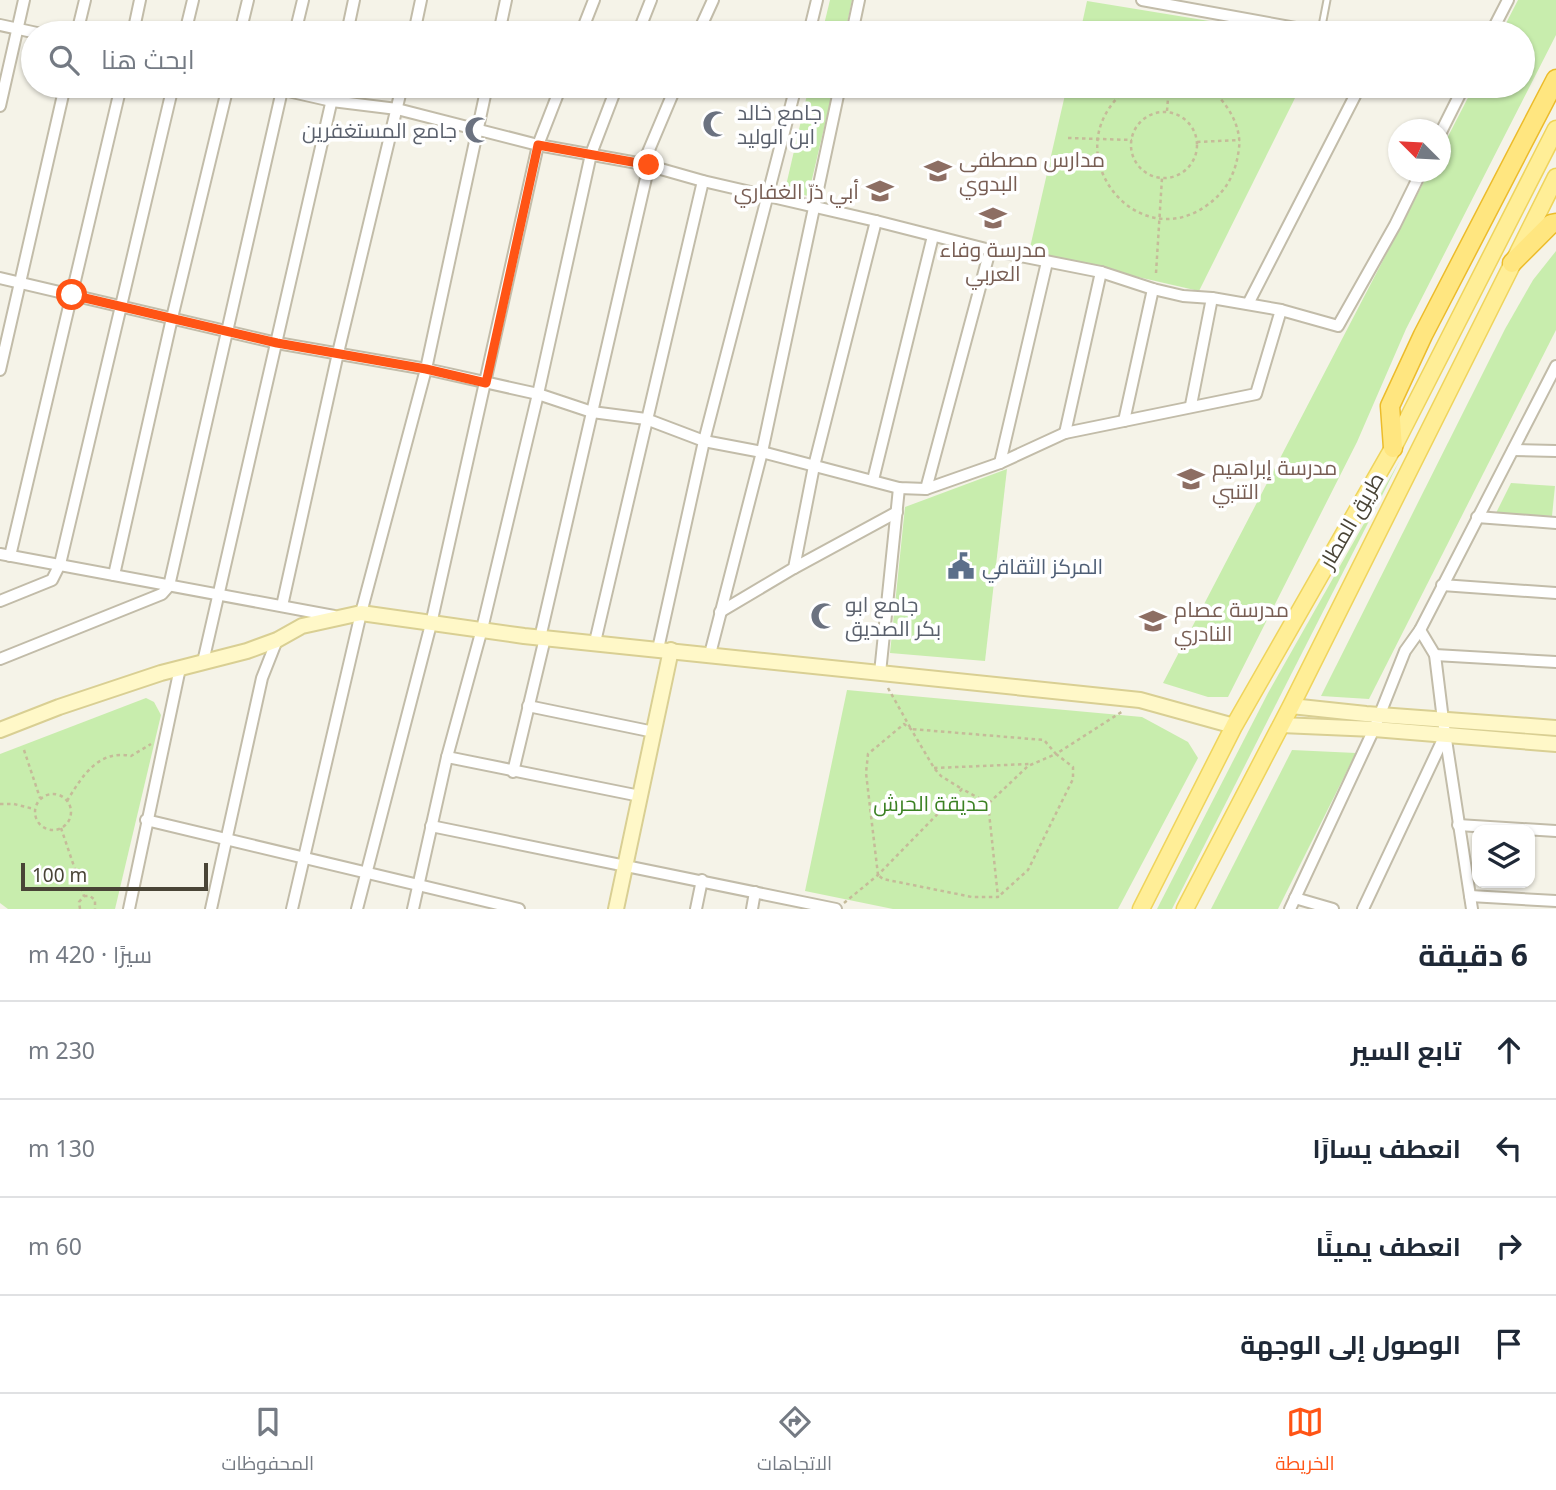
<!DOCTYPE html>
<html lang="ar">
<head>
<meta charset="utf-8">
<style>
  :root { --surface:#fff; --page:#f2f2f3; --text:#1f2937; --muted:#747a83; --line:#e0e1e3; --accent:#ff5415 }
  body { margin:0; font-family:"Noto Sans",Cairo,sans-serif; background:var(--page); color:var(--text); direction:rtl }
  .controls { position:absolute; right:21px; bottom:21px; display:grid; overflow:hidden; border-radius:14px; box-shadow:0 2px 5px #0004 }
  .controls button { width:63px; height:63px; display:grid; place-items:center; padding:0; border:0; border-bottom:2px solid var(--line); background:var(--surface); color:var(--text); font:35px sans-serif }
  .compass { position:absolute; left:1388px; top:119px; width:63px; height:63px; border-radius:50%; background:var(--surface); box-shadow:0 2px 5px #0004; rotate:294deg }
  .scale { position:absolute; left:21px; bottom:18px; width:187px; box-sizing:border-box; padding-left:7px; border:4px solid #494436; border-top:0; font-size:19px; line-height:24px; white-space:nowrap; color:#494436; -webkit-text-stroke:5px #fff; paint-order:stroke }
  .stop { position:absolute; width:21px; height:21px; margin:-16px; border:5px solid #ff5415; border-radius:50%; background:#fff }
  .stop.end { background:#ff5415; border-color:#fff; box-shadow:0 2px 7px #0008 }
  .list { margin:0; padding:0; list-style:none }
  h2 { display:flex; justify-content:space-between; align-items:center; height:91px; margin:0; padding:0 28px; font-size:30px }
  h2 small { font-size:23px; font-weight:400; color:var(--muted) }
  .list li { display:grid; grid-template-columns:46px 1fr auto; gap:21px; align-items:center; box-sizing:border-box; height:98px; padding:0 28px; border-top:2px solid var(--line) }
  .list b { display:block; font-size:26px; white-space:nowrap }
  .list em { font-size:23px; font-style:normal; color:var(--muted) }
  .icon { flex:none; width:38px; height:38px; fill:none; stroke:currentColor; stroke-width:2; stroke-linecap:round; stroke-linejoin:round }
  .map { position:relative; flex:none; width:1556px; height:909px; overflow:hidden; direction:ltr }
  .search { position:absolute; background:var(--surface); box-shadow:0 2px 5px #0004; left:21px; right:21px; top:21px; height:77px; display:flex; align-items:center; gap:18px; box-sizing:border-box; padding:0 24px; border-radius:38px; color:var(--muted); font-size:26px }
  .sheet { height:483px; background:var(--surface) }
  nav { display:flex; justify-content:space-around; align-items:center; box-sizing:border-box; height:98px; border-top:2px solid var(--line); background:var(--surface); font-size:19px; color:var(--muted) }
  nav a { display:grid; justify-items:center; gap:4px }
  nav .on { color:var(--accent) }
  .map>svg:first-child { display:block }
</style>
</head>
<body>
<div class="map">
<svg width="1556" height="909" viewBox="0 0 1556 909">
  <rect width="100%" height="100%" fill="#f5f3e8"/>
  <g fill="#c8edad">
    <polygon points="830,0 852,0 845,33 822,33"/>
    <polygon points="1518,0 1556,0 1556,35 1406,329 1357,442 1228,697 1208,697 1163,683 1429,172 1440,172 1441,150 1474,86 1523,86 1523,33 1501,33"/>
    <polygon points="1087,1 1283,33 1080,33"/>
    <polygon points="809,86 834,86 808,196 785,190"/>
    <polygon points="1067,86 1301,86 1199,291 1029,252"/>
    <polygon points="1556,251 1556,330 1369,699 1321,696 1505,329 1533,280"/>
    <polygon points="1400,460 1172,909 1157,909 1268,693"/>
    <polygon points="1007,469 985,661 890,653 905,507"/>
    <polygon points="1511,483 1555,486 1552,516 1496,513"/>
    <polygon points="847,690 1142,717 1188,742 1198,758 1118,909 893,909 805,891"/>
    <polygon points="146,698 154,702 161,715 115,909 8,909 0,903 0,754"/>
    <polygon points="1292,750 1356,753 1278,909 1211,909"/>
  </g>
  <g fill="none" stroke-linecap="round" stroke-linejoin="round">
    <defs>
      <polyline id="service" points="1321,31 1327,0"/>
      <g id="minor">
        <polyline points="1142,0 1323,33"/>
        <polyline points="0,25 37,33"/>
        <polyline points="77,33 85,0"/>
        <polyline points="133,33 140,0"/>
        <polyline points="185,33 193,0"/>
        <polyline points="240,33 248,0"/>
        <polyline points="295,33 303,0"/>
        <polyline points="347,33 354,0"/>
        <polyline points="414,33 421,0"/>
        <polyline points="499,33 506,0"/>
        <polyline points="581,33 594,0"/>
        <polyline points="638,33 651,0"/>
        <polyline points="698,33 713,0"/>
        <polyline points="809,33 817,0"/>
        <polyline points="852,33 859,0"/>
        <polyline points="1491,33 1508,0"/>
        <polyline points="266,86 332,101 397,109 538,145 643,164 703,181 876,221 990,250 1101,272 1153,289 1183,296 1212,298 1281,310 1338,326 1395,225 1421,172"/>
        <polyline points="0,106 24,0"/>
        <polyline points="1440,134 1464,86"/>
        <polyline points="643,164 676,86"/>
        <polyline points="0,278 277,343 426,369 538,394 592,412 646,419 704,441 762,452 899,488 926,489 1000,463 1065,433 1256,394 1281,310"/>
        <polyline points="1248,304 1360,86"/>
        <polyline points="0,370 65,86"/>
        <polyline points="1191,405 1212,298"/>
        <polyline points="1124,421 1153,289"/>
        <polyline points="1065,433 1101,272"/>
        <polyline points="1513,450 1556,451"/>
        <polyline points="1000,463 1047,262"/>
        <polyline points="873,480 933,236"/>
        <polyline points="926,489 990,250"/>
        <polyline points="1477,517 1556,523"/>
        <polyline points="0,554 334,616"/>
        <polyline points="10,556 121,86"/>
        <polyline points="794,568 897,512"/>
        <polyline points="114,575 172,318 228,86"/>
        <polyline points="1442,585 1556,593"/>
        <polyline points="0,601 52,580 60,564 173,86"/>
        <polyline points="282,606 338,353 402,86"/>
        <polyline points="720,612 794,568 814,466 876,221"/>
        <polyline points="1420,630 1435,655 1443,720 1472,909"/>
        <polyline points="540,638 649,165"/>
        <polyline points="595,642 703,181"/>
        <polyline points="658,649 704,441 796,86"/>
        <polyline points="710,654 762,452 840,86"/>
        <polyline points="1435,655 1556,662"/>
        <polyline points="0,659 162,594 169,586 283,86"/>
        <polyline points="203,662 335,86"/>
        <polyline points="880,673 899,488"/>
        <polyline points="528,706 654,732"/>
        <polyline points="447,757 640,796"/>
        <polyline points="513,772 545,638"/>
        <polyline points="146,820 519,909"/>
        <polyline points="1458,825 1556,831"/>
        <polyline points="431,826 836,909"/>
        <polyline points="1470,896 1556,901"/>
        <polyline points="1295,898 1333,909"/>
        <polyline points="129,909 180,668"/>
        <polyline points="211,909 262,678 277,640"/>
        <polyline points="292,909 361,613 426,369 487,86"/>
        <polyline points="357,909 431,624 538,145 561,86"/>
        <polyline points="413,909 447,757 482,629 538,394 591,154 617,86"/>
        <polyline points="696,909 702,880"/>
        <polyline points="752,909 755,892"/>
        <polyline points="1290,909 1374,729 1405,651 1420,630 1556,366"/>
        <polyline points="1363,909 1445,735"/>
      </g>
      <g id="secondary">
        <polyline points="1291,706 1366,714 1556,728"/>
        <polyline points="1281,725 1374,729 1556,744"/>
        <polyline points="0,730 59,707 161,673 247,651 277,640 302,626 361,613 524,636 1140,700 1234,726"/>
        <polyline points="616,909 671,650"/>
      </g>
      <g id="primary">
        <polyline points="1141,909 1234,726 1393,448 1556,129"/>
        <polyline points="1185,909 1291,706 1556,177"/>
      </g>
      <g id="trunk">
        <polyline points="1512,263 1551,224 1556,223"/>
        <polyline points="1393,448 1390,406 1423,335 1556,79"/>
      </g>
    </defs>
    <use href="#service" stroke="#c2bca9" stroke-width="9"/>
    <use href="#minor" stroke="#c2bca9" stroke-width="14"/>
    <use href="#secondary" stroke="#d9cf93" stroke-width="18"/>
    <use href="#primary" stroke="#efd45c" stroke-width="19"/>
    <use href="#trunk" stroke="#ecbc2b" stroke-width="21"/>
    <g stroke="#c5bb99" stroke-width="2.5" stroke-dasharray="3.5 3.5" stroke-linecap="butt">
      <polyline points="1172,33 1173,31"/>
      <path d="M 1131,86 C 1049,146 1133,257 1206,206 C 1227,191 1236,173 1239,148 C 1242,125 1224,96 1204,86"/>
      <polyline points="1167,111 1169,86"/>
      <circle cx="1164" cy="145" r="33"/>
      <polyline points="1068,138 1132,140"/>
      <polyline points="1197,142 1240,140"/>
      <polyline points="1156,273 1162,178"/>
      <polyline points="888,688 911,729 1044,740 1056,754 1123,711"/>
      <polyline points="24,750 40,798"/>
      <polyline points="934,768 1029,764"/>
      <circle cx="53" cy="812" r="18"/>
      <path d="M 67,801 C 82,776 99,749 131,756 L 151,744"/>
      <polyline points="989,803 1028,766 1056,754 1073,767 1073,779 1028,870 998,897"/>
      <polyline points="0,804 14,804 34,809"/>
      <polyline points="61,828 84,896"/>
      <polyline points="878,875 866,773 868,754 904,724 911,729 934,768 941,776 962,789"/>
      <polyline points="84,896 90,896 95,900 95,909"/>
      <polyline points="844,903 878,875 962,789 988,803 998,897 972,897 883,879 878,875"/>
      <polyline points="80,909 79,902 84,896"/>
    </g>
    <use href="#service" stroke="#fff" stroke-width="5"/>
    <use href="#minor" stroke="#fff" stroke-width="10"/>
    <use href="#secondary" stroke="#fff8c8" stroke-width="14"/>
    <use href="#primary" stroke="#ffee97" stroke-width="16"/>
    <use href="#trunk" stroke="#ffe680" stroke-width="18"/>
  </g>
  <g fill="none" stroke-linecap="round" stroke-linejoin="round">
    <polyline stroke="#ff5415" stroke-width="9" points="72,295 277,343 426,369 486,383 538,145 649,165"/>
  </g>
  <defs>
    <symbol id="mosque-bare" viewBox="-9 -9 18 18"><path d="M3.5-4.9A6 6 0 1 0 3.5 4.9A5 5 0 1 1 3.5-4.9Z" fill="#6b7280" stroke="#fff" stroke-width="2.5" paint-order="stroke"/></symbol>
    <symbol id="school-bare" viewBox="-9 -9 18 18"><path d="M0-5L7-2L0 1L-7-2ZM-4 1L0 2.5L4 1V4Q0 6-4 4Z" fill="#8d6e63" stroke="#fff" stroke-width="2.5" paint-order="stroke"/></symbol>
    <symbol id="civic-bare" viewBox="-9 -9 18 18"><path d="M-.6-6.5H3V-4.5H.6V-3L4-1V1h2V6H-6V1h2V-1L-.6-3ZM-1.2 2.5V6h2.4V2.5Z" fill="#5c6f8a" stroke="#fff" stroke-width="2.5" paint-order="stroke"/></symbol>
  </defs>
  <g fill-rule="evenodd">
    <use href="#mosque-bare" x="697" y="105" width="38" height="38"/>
    <use href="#mosque-bare" x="459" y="111" width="38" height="38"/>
    <use href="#school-bare" x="919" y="152" width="38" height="38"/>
    <use href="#school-bare" x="861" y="172" width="38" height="38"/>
    <use href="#school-bare" x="974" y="199" width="38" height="38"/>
    <use href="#school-bare" x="1172" y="460" width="38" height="38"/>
    <use href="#civic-bare" x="942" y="547" width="38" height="38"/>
    <use href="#mosque-bare" x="805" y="597" width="38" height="38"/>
    <use href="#school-bare" x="1134" y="602" width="38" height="38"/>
  </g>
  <g text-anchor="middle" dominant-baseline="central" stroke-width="7" stroke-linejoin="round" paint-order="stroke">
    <g font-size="21" fill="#5b616d" stroke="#fff" text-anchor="start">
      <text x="737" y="112">جامع خالد<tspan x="737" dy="24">ابن الوليد</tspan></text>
      <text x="457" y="130" text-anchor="end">جامع المستغفرين</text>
      <text x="845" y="604">جامع ابو<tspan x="845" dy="24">بكر الصديق</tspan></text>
    </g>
    <g font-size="21" fill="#785e54" stroke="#fff" text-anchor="start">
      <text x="959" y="159">مدارس مصطفى<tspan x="959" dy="24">البدوي</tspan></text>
      <text x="859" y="191" text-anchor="end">أبي ذرّ الغفاري</text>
      <text x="993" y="249" text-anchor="middle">مدرسة وفاء<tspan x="993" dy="24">العربي</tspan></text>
      <text x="1212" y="467">مدرسة إبراهيم<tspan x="1212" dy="24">التنبي</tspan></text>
      <text x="1174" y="609">مدرسة عصام<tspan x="1174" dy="24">النادري</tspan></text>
    </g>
    <g font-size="21" fill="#494436" stroke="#fff">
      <text transform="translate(1351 520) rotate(-60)">طريق المطار</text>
    </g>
    <g font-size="21" fill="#4e5e75" stroke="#fff" text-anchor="start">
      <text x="982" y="566">المركز الثقافي</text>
    </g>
    <g font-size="21" fill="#3b8123" stroke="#fff">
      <text x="931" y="803">حديقة الحرش</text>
    </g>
  </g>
</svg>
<div class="controls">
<button><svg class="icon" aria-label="layers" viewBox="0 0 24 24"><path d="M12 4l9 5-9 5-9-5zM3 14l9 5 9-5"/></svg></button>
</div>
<svg class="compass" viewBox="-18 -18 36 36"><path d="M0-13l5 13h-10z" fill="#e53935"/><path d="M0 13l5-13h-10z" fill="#747a83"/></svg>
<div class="scale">100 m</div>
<div class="stop" style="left:72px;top:295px"></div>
<div class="stop end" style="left:649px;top:165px"></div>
<div class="search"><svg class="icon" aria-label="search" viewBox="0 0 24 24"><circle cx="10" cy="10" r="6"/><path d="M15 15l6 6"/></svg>ابحث هنا</div>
</div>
<section class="sheet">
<h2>6 دقيقة<small>سيرًا · 420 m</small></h2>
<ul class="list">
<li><svg class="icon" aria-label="ahead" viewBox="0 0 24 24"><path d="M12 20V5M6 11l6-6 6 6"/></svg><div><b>تابع السير</b></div><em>230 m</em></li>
<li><svg class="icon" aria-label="left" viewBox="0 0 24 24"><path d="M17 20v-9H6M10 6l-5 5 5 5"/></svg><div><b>انعطف يسارًا</b></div><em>130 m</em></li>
<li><svg class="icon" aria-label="right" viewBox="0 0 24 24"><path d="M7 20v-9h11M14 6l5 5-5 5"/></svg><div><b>انعطف يمينًا</b></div><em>60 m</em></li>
<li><svg class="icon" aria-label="arrive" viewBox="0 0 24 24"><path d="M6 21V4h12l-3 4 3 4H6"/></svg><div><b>الوصول إلى الوجهة</b></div></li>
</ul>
</section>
<nav>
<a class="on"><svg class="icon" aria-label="map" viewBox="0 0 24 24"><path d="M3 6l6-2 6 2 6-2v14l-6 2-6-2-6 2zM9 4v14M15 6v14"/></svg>الخريطة</a>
<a><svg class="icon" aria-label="directions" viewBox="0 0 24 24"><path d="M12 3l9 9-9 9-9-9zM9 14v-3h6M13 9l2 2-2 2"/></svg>الاتجاهات</a>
<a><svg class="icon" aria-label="saved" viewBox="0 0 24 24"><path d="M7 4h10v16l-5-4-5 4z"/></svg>المحفوظات</a>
</nav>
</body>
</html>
